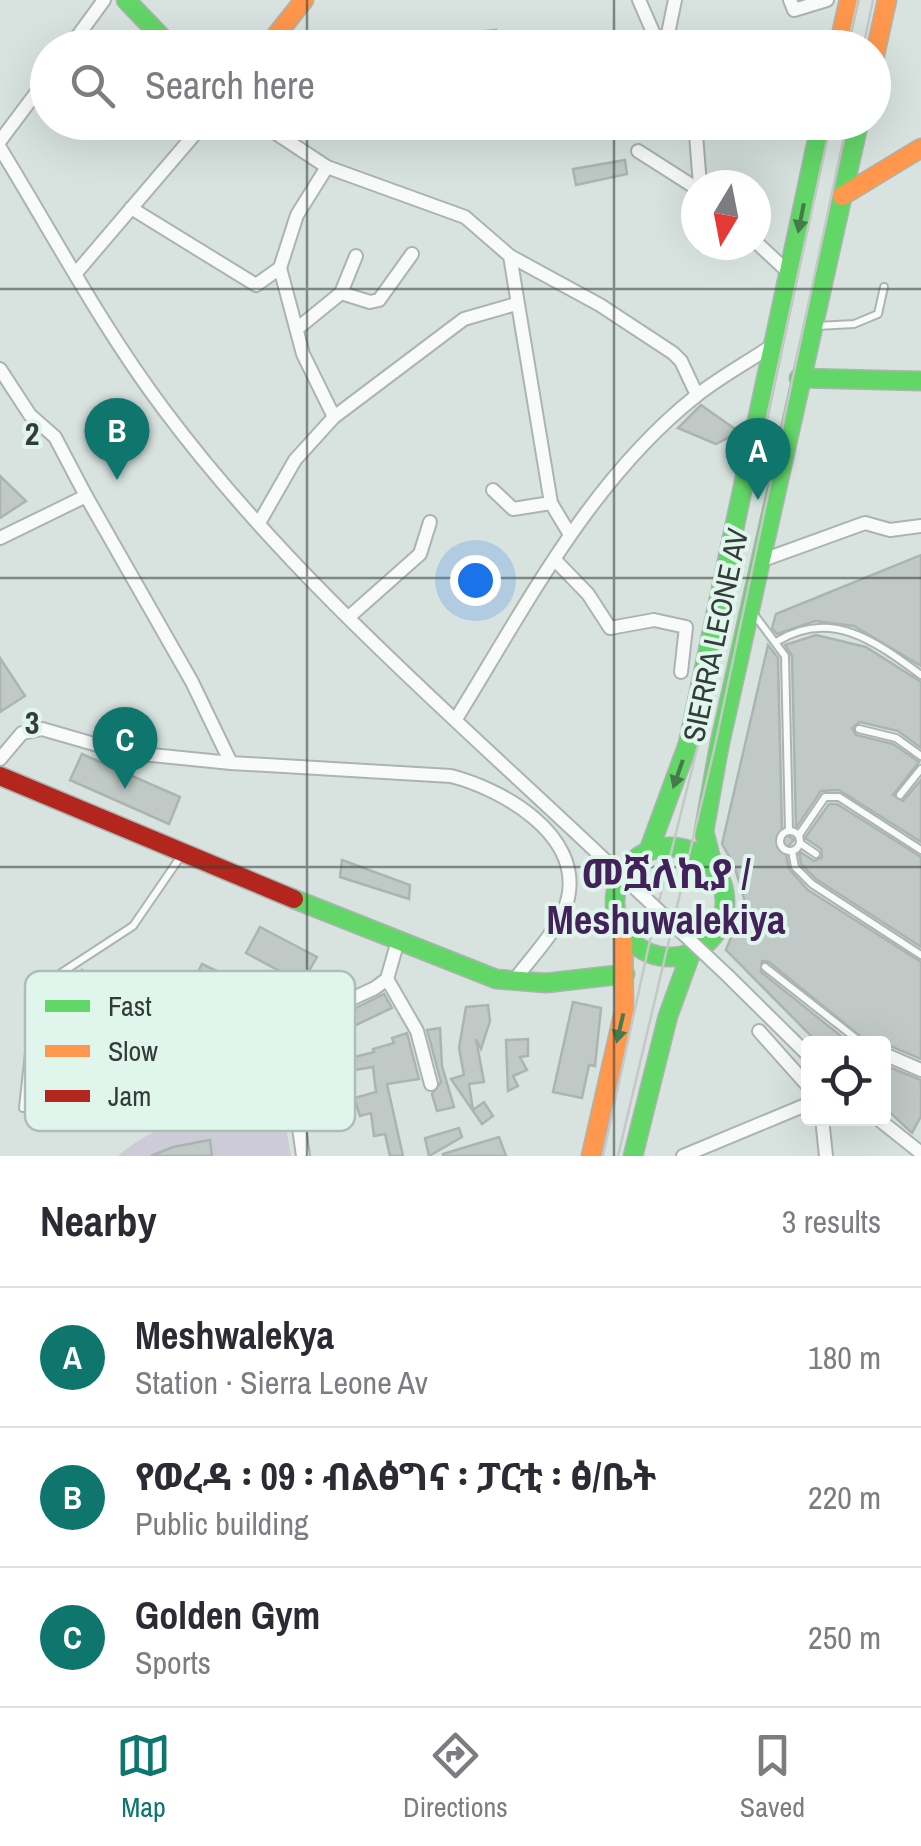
<!DOCTYPE html>
<html lang="en">
<head>
<meta charset="utf-8">
<style>
  :root { --surface:#fff; --page:#f2f2f3; --text:#2b2b33; --muted:#7c7c81; --line:#e1e1e2; --accent:#0f766e }
  body { margin:0; font-family:"Archivo Narrow","Noto Sans Ethiopic",sans-serif; background:var(--page); color:var(--text) }
  .controls { position:absolute; right:30px; bottom:30px; display:grid; overflow:hidden; border-radius:10px; box-shadow:0 10px 40px #0002 }
  .controls button { width:90px; height:90px; display:grid; place-items:center; padding:0; border:0; border-bottom:2px solid var(--line); background:var(--surface); color:var(--text); font:50px sans-serif }
  .compass { position:absolute; left:681px; top:170px; width:90px; height:90px; border-radius:50%; background:var(--surface); box-shadow:0 10px 40px #0002; rotate:190deg }
  .you { position:absolute; left:475px; top:580px; width:35px; height:35px; margin:-25px; border:8px solid #fff; border-radius:50%; background:#1a73e8; box-shadow:0 0 0 15px #1a73e833 }
  .badge { display:grid; place-items:center; width:65px; height:65px; border-radius:50%; background:var(--accent); color:#fff; font-size:32px; font-weight:700 }
  .pin { position:absolute; translate:-50% -82px; filter:drop-shadow(0 2px 5px #0008) }
  .pin::after { content:''; position:absolute; top:52px; width:35px; height:30px; background:inherit; clip-path:polygon(0 0,100% 0,50% 100%) }
  .list { margin:0; padding:0; list-style:none }
  h2 { display:flex; justify-content:space-between; align-items:center; height:130px; margin:0; padding:0 40px; font-size:42px }
  h2 small { font-size:32px; font-weight:400; color:var(--muted) }
  .list li { display:grid; grid-template-columns:65px 1fr auto; gap:30px; align-items:center; box-sizing:border-box; height:140px; padding:0 40px; border-top:2px solid var(--line) }
  .list b { display:block; font-size:38px; white-space:nowrap }
  .list p { margin:0; font-size:32px; white-space:nowrap; color:var(--muted) }
  .list em { font-size:32px; font-style:normal; color:var(--muted) }
  .icon { flex:none; width:55px; height:55px; fill:none; stroke:currentColor; stroke-width:2; stroke-linecap:round; stroke-linejoin:round }
  .map { position:relative; flex:none; width:921px; height:1156px; overflow:hidden }
  .search { position:absolute; background:var(--surface); box-shadow:0 10px 40px #0002; left:30px; right:30px; top:30px; height:110px; display:flex; align-items:center; gap:25px; box-sizing:border-box; padding:0 35px; border-radius:55px; color:var(--muted); font-size:38px }
  .sheet { height:550px; background:var(--surface) }
  nav { display:flex; justify-content:space-around; align-items:center; box-sizing:border-box; height:140px; border-top:2px solid var(--line); background:var(--surface); font-size:28px; color:var(--muted) }
  nav a { display:grid; justify-items:center; gap:5px }
  nav .on { color:var(--accent) }
  .map>svg:first-child { display:block }
</style>
</head>
<body>
<div class="map">
<svg width="921" height="1156" viewBox="0 0 921 1156">
  <rect width="100%" height="100%" fill="#d8e3df"/>
  <path fill="#cdcbd7" d="M 248,1105 L 283,1111 L 291,1156 L 118,1156 C 151,1126 205,1110 248,1105 Z"/>
  <g fill="#c0c9c5" stroke="#abb4b0" stroke-width="2.5">
    <polygon points="496,30 497,48 458,48 457,34"/>
    <polygon points="625,160 627,174 576,185 573,169"/>
    <polygon points="701,405 735,429 729,437 716,444 678,428"/>
    <polygon points="0,476 26,501 0,518"/>
    <polygon points="921,555 921,666 854,626 815,621 777,634 772,628 776,614"/>
    <polygon points="816,635 866,647 921,682 921,748 898,731 860,722 852,728 856,735 893,744 919,762 893,795 903,801 921,780 921,842 839,790 821,791 796,828 792,656 785,645"/>
    <polygon points="768,645 778,658 782,831 794,840 785,850 789,869 808,890 921,962 921,1059 888,1045 870,1044 769,962 762,961 761,972 851,1044 819,1044 726,950 745,902 734,865 722,844"/>
    <polygon points="0,658 25,696 0,712"/>
    <polygon points="82,754 180,797 169,824 70,780"/>
    <polygon points="829,804 837,804 921,857 921,947 816,879 801,864 799,851 814,861 822,857 821,849 805,838"/>
    <polygon points="342,860 410,885 409,899 340,877"/>
    <polygon points="260,927 317,957 302,983 246,953"/>
    <polygon points="202,964 264,993 249,1021 188,991"/>
    <polygon points="82,970 159,1010 140,1053 60,1013"/>
    <polygon points="384,994 392,1008 356,1025 350,1011"/>
    <polygon points="573,1002 601,1008 595,1066 589,1065 582,1098 553,1092"/>
    <polygon points="488,1005 490,1021 481,1049 476,1039 484,1082 469,1084 473,1110 484,1102 493,1116 482,1124 451,1079 464,1075 459,1048 466,1007"/>
    <polygon points="440,1028 442,1066 454,1107 437,1111 432,1094 441,1082 427,1030"/>
    <polygon points="310,1029 319,1048 328,1045 334,1062 374,1052 373,1049 394,1043 392,1038 407,1033 419,1079 387,1084 403,1156 390,1156 385,1134 374,1136 371,1113 360,1116 354,1098 376,1092 373,1067 343,1072 349,1092 322,1104 300,1062 298,1051 308,1048 302,1033"/>
    <polygon points="528,1039 528,1056 520,1057 527,1070 513,1076 518,1086 508,1091 506,1040"/>
    <polygon points="884,1065 921,1080 921,1116 912,1133 884,1107"/>
    <polygon points="459,1128 462,1137 429,1156 425,1138"/>
    <polygon points="499,1137 506,1156 443,1156 443,1154"/>
    <polygon points="210,1140 212,1156 151,1156 173,1147"/>
  </g>
  <g fill="none" stroke-linecap="round" stroke-linejoin="round">
    <defs>
      <g id="lane">
        <polyline points="817,326 854,324 878,314 884,287"/>
        <polyline points="753,613 785,656 789,831"/>
        <path d="M 776,642 C 831,608 875,641 921,675"/>
        <polyline points="859,729 896,738 921,756"/>
        <polyline points="900,795 921,769"/>
        <circle cx="790" cy="841" r="10"/>
        <polyline points="799,835 825,797 839,797 921,850"/>
        <polyline points="800,843 816,854"/>
        <polyline points="792,851 795,867 812,884 921,955"/>
        <polyline points="765,967 863,1044"/>
        <polyline points="23,1108 30,1043 61,973 133,926 181,856"/>
      </g>
      <g id="street">
        <polyline points="639,0 660,48"/>
        <polyline points="790,0 794,10 827,0"/>
        <polyline points="69,48 104,0"/>
        <polyline points="665,48 675,0"/>
        <polyline points="259,122 327,167 465,217 510,256 551,503 569,533"/>
        <polyline points="695,122 700,185"/>
        <polyline points="120,125 122,122"/>
        <polyline points="0,141 48,77"/>
        <path d="M 0,148 C 54,236 103,329 165,411 C 290,578 454,717 605,860"/>
        <polyline points="638,151 696,188"/>
        <polyline points="131,208 256,285 280,268 297,215 327,167"/>
        <polyline points="756,242 789,273"/>
        <polyline points="510,256 600,305 673,353 681,361 697,395"/>
        <polyline points="280,268 303,354 334,417"/>
        <polyline points="76,273 205,122"/>
        <polyline points="341,293 356,256"/>
        <polyline points="298,328 341,293 370,302 379,300 412,254"/>
        <polyline points="0,369 30,415 55,437 86,496"/>
        <polyline points="493,490 513,509 551,503"/>
        <polyline points="259,523 295,460 334,417 464,319 516,304"/>
        <path d="M 0,538 L 86,496 L 192,682 L 231,763 L 451,776 C 502,789 582,834 568,898 C 561,928 531,957 513,982"/>
        <polyline points="555,560 588,594 610,628 654,620 686,627 681,672"/>
        <polyline points="760,561 865,523 890,530 921,526"/>
        <polyline points="350,616 420,554 430,522"/>
        <path d="M 456,719 C 526,606 590,480 696,396 C 720,377 748,362 773,345"/>
        <polyline points="0,759 22,733 42,729 122,752 231,763"/>
        <polyline points="728,976 808,1055"/>
        <polyline points="387,979 417,1031 431,1084"/>
        <polyline points="285,1030 303,1156"/>
        <polyline points="759,1031 808,1086"/>
        <polyline points="884,1054 921,1070"/>
        <polyline points="116,1088 285,1030 375,988 387,979 397,944"/>
        <polyline points="822,1118 826,1156"/>
        <polyline points="877,1118 921,1153"/>
        <polyline points="683,1156 808,1104"/>
      </g>
      <g id="fast">
        <polyline points="126,0 172,48"/>
        <polyline points="799,378 921,381"/>
        <circle cx="670" cy="902" r="55"/>
        <polyline points="649,850 688,744 821,122"/>
        <polyline points="713,867 704,831 719,747 859,122"/>
        <polyline points="294,899 496,979 546,983 625,974"/>
        <polyline points="633,1156 668,1016 691,953"/>
      </g>
      <g id="slow">
        <polyline points="266,48 304,0"/>
        <polyline points="838,48 849,0"/>
        <polyline points="874,59 887,0"/>
        <polyline points="842,196 921,148"/>
        <polyline points="591,1156 624,1011 623,931"/>
      </g>
      <polyline id="jam" points="0,776 294,899"/>
    </defs>
    <use href="#lane" stroke="#abb4b1" stroke-width="10"/>
    <use href="#street" stroke="#abb4b1" stroke-width="16"/>
    <use href="#fast" stroke="#abb4b1" stroke-width="21"/>
    <use href="#slow" stroke="#abb4b1" stroke-width="21"/>
    <use href="#jam" stroke="#abb4b1" stroke-width="21"/>
    <use href="#lane" stroke="#f9fbfa" stroke-width="6"/>
    <use href="#street" stroke="#f9fbfa" stroke-width="12"/>
    <use href="#fast" stroke="#63d668" stroke-width="18"/>
    <use href="#slow" stroke="#ff974d" stroke-width="18"/>
    <use href="#jam" stroke="#b3261e" stroke-width="18"/>
    <g stroke="#c5c8c7" stroke-width="2.5">
      <polyline points="847,48 858,0"/>
      <polyline points="863,48 873,0"/>
      <polyline points="762,440 831,122"/>
      <polyline points="603,1156 655,917 707,709"/>
      <polyline points="618,1156 714,750 847,122"/>
    </g>
    <defs>
      <polyline id="street-bridge" points="605,860 728,976"/>
    </defs>
    <use href="#street-bridge" stroke="#abb4b1" stroke-width="16" stroke-linecap="butt"/>
    <use href="#street-bridge" stroke="#f9fbfa" stroke-width="12"/>
  </g>
  <defs><path id="oneway-solid" d="M-6-.8H1V-3.2L6.5 0L1 3.2V.8H-6Z" transform="scale(2.5)"/></defs>
  <g fill="#467a4c">
    <use href="#oneway-solid" transform="translate(801 218) rotate(101)"/>
    <use href="#oneway-solid" transform="translate(678 774) rotate(109)"/>
    <use href="#oneway-solid" transform="translate(620 1028) rotate(103)"/>
  </g>
  <path fill="none" stroke="#333c39" stroke-width="2.5" stroke-opacity="0.55" d="M 307,0 L 307,48M 614,0 L 614,48M 307,122 L 307,1156M 614,122 L 614,1156M 0,289 L 921,289M 0,578 L 921,578M 0,867 L 921,867"/>
  <g text-anchor="middle" dominant-baseline="central" stroke-width="8" stroke-linejoin="round" paint-order="stroke">
    <g font-size="30" fill="#333c39" stroke="#e0f6ed">
      <text transform="translate(715 635) rotate(-78)">SIERRA LEONE AV</text>
    </g>
    <g font-size="40" font-weight="bold" fill="#43225b" stroke="#e0f6ed">
      <text x="666" y="873">መሿለኪያ /<tspan x="666" dy="46">Meshuwalekiya</tspan></text>
    </g>
  </g>
  <rect x="25" y="971" width="330" height="160" rx="15" fill="#e0f6ed" stroke="#acbeb7" stroke-width="2.5"/>
  <rect x="45" y="1000" width="45" height="12" fill="#63d668"/>
  <rect x="45" y="1045" width="45" height="12" fill="#ff974d"/>
  <rect x="45" y="1090" width="45" height="12" fill="#b3261e"/>
  <g font-size="28" fill="#333c39">
    <text x="108" y="1016">Fast</text>
    <text x="108" y="1061">Slow</text>
    <text x="108" y="1106">Jam</text>
  </g>
  <g font-size="32" text-anchor="middle" font-weight="bold" fill="#333c39" stroke="#e0f6ed" stroke-width="8" stroke-linejoin="round" paint-order="stroke">
    <text x="32" y="445">2</text>
    <text x="32" y="734">3</text>
  </g>
</svg>
<div class="controls">
<button><svg class="icon" aria-label="locate" viewBox="0 0 24 24"><circle cx="12" cy="12" r="6"/><path d="M12 2v4M12 18v4M2 12h4M18 12h4"/></svg></button>
</div>
<svg class="compass" viewBox="-18 -18 36 36"><path d="M0-13l5 13h-10z" fill="#e53935"/><path d="M0 13l5-13h-10z" fill="#7c7c81"/></svg>
<div class="you"></div>
<div class="pin badge" style="left:758px;top:500px">A</div>
<div class="pin badge" style="left:117px;top:480px">B</div>
<div class="pin badge" style="left:125px;top:789px">C</div>
<div class="search"><svg class="icon" aria-label="search" viewBox="0 0 24 24"><circle cx="10" cy="10" r="6"/><path d="M15 15l6 6"/></svg>Search here</div>
</div>
<section class="sheet">
<h2>Nearby<small>3 results</small></h2>
<ul class="list">
<li><span class="badge">A</span><div><b>Meshwalekya</b><p>Station · Sierra Leone Av</p></div><em>180 m</em></li>
<li><span class="badge">B</span><div><b>የወረዳ ፡ 09 ፡ ብልፅግና ፡ ፓርቲ ፡ ፅ/ቤት</b><p>Public building</p></div><em>220 m</em></li>
<li><span class="badge">C</span><div><b>Golden Gym</b><p>Sports</p></div><em>250 m</em></li>
</ul>
</section>
<nav>
<a class="on"><svg class="icon" aria-label="map" viewBox="0 0 24 24"><path d="M3 6l6-2 6 2 6-2v14l-6 2-6-2-6 2zM9 4v14M15 6v14"/></svg>Map</a>
<a><svg class="icon" aria-label="directions" viewBox="0 0 24 24"><path d="M12 3l9 9-9 9-9-9zM9 14v-3h6M13 9l2 2-2 2"/></svg>Directions</a>
<a><svg class="icon" aria-label="saved" viewBox="0 0 24 24"><path d="M7 4h10v16l-5-4-5 4z"/></svg>Saved</a>
</nav>
</body>
</html>
